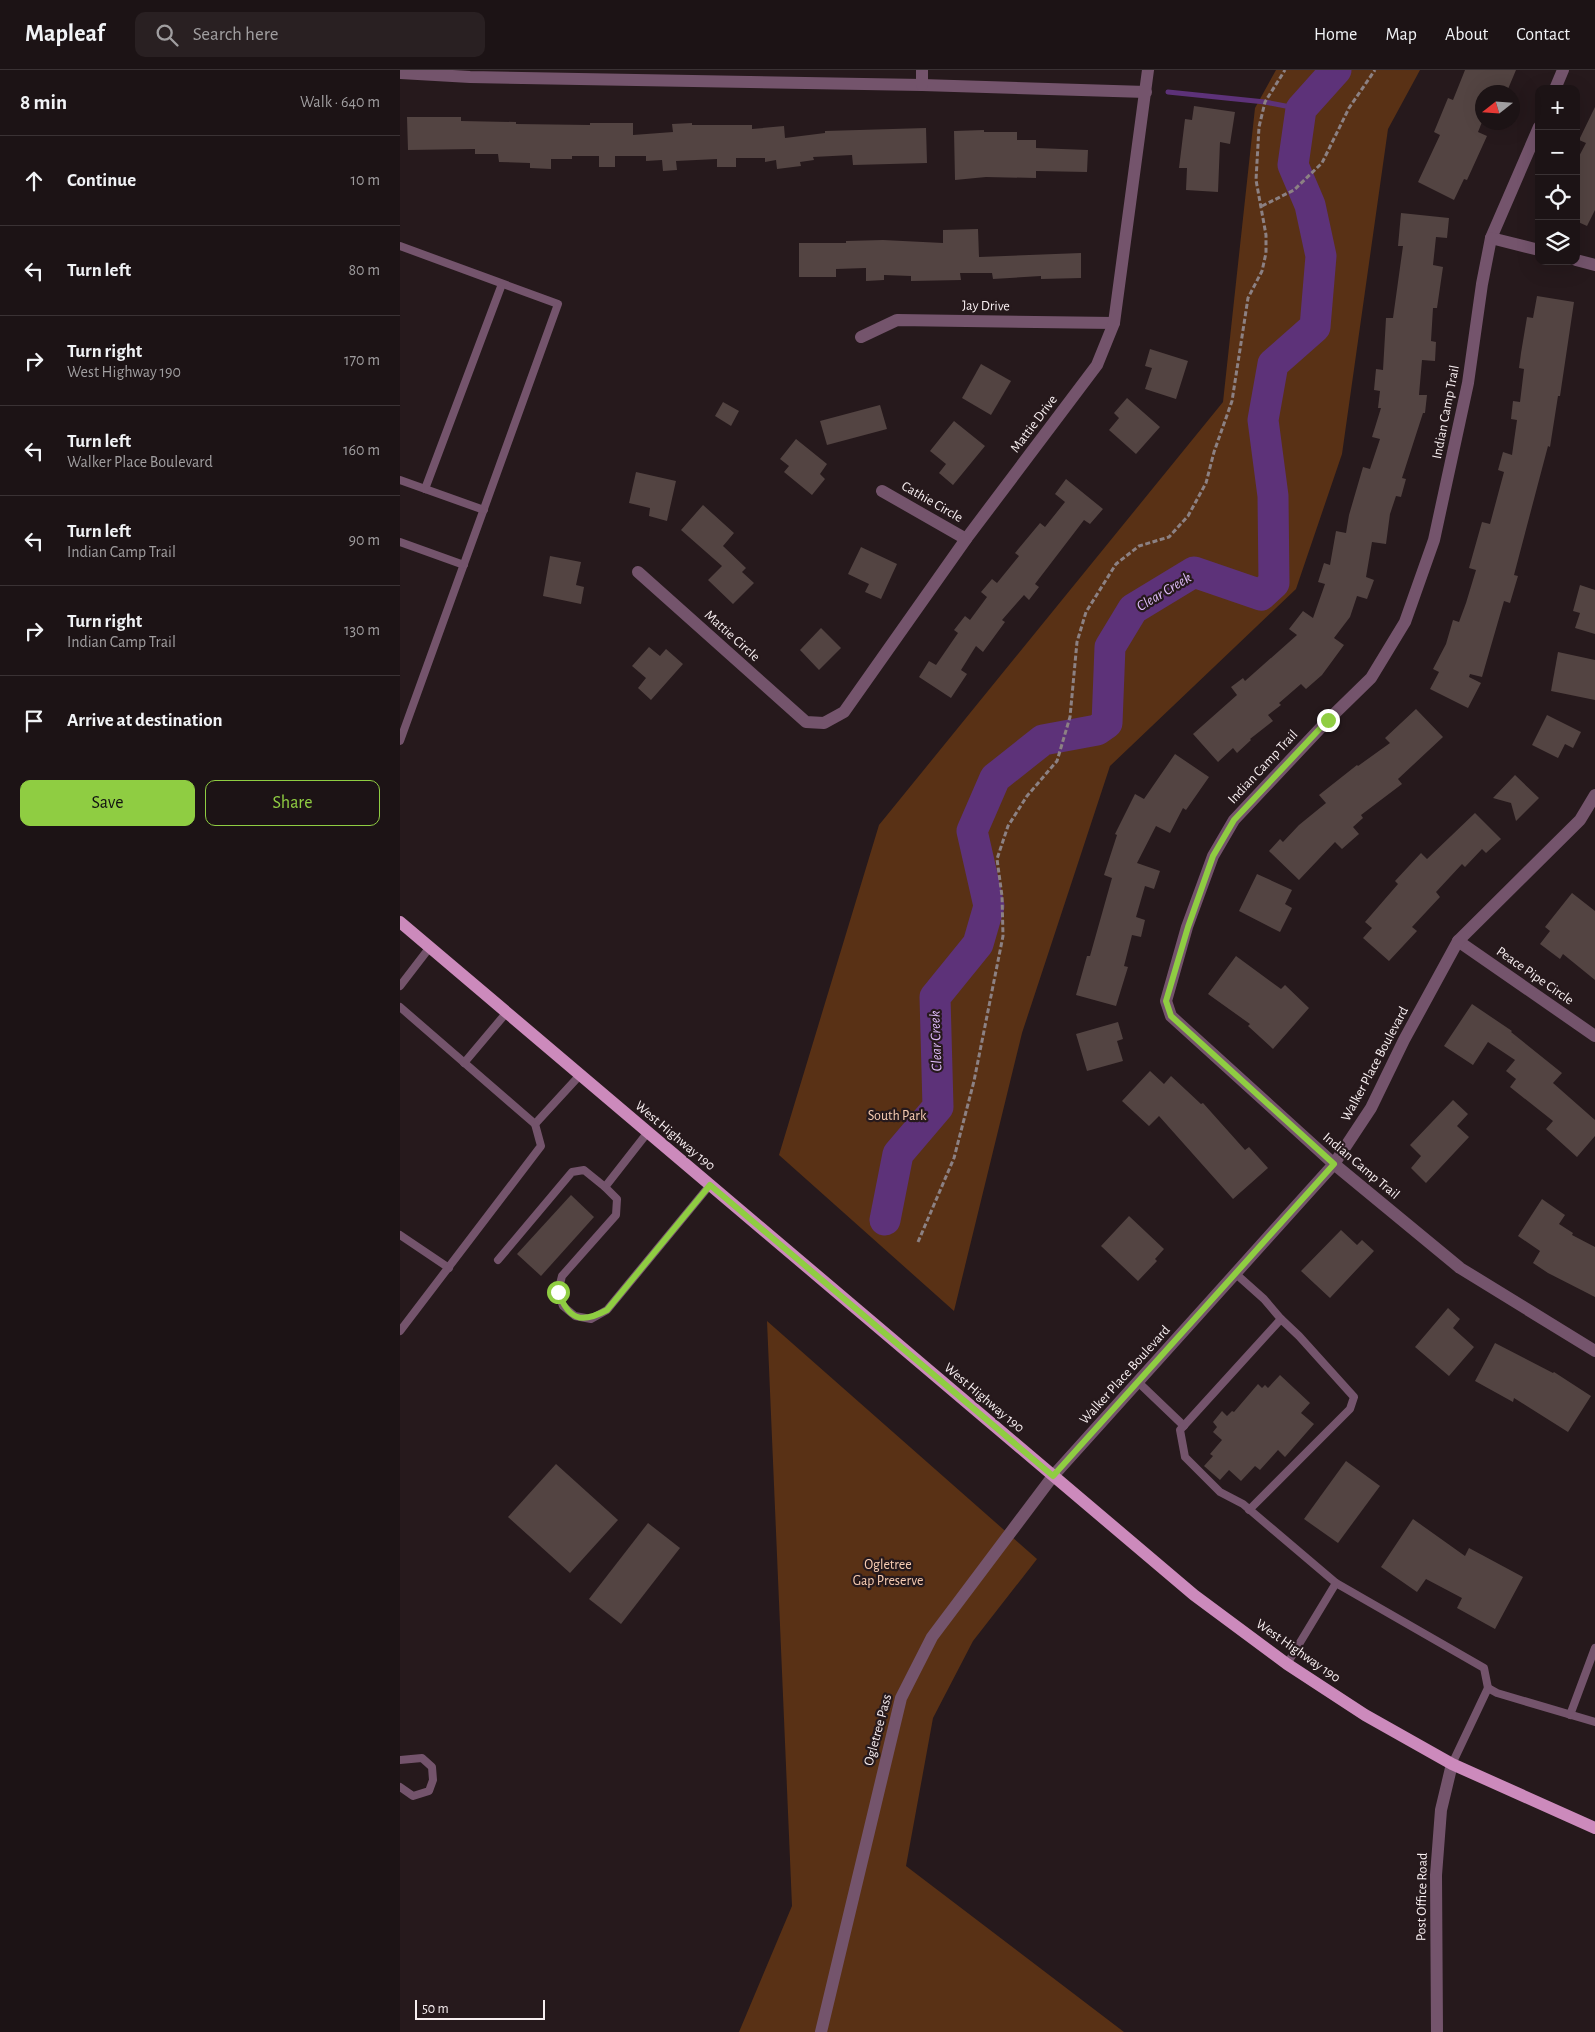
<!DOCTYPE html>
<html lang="en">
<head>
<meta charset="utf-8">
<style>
  :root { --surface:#1c1315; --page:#292022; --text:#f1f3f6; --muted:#a09ea0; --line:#3a3234; --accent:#8fcd42 }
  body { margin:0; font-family:"Alegreya Sans",sans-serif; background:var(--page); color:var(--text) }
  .controls { position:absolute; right:15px; top:15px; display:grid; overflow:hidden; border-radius:10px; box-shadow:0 5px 20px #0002 }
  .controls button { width:45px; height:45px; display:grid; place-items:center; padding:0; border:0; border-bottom:1px solid var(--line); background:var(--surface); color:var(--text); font:25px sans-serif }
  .compass { position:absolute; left:1075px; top:15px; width:45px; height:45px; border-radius:50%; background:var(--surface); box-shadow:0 5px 20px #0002; rotate:253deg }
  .scale { position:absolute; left:15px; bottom:12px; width:130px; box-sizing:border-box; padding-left:5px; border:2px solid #f7eef0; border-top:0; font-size:14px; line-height:18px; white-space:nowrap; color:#f7eef0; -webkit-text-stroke:4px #26191c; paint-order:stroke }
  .stop { position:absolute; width:15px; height:15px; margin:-11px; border:4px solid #8fcd42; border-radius:50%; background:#fff }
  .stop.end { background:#8fcd42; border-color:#fff; box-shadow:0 1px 5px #0008 }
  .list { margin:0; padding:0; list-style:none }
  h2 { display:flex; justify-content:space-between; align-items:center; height:65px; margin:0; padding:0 20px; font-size:21px }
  h2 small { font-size:16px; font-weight:400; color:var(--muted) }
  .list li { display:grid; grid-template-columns:32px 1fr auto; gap:15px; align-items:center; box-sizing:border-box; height:90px; padding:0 20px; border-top:1px solid var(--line) }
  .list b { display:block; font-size:19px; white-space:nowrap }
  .list p { margin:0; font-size:16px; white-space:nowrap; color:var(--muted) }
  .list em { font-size:16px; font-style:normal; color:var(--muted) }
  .actions { display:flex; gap:10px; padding:15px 20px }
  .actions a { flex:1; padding:11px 0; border:1px solid var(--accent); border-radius:10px; text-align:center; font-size:18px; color:var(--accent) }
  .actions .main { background:var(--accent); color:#111 }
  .icon { flex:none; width:28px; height:28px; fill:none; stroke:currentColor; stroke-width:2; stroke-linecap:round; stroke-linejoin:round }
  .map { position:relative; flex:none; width:1195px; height:1962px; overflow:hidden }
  header { display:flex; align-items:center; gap:30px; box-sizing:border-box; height:70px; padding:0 25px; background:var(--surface); border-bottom:1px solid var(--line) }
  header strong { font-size:24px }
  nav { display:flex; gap:28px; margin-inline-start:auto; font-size:18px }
  .search { width:350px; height:45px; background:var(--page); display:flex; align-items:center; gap:12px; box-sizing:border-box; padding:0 18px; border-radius:10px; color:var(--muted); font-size:19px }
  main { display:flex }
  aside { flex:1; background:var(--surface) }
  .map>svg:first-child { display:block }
</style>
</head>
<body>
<header>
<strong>Mapleaf</strong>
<div class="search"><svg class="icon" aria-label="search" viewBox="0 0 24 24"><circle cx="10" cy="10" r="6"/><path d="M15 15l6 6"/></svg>Search here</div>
<nav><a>Home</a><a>Map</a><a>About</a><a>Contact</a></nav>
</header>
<main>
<aside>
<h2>8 min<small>Walk · 640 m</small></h2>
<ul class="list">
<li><svg class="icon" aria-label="ahead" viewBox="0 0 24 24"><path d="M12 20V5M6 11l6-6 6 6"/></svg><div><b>Continue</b></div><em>10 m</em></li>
<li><svg class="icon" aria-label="left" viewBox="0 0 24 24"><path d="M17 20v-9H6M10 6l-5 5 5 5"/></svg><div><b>Turn left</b></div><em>80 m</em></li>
<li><svg class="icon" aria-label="right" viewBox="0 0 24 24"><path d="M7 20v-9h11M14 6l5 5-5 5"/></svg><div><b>Turn right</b><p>West Highway 190</p></div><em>170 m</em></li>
<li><svg class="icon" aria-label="left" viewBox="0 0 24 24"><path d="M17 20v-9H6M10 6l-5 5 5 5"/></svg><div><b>Turn left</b><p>Walker Place Boulevard</p></div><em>160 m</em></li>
<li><svg class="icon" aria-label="left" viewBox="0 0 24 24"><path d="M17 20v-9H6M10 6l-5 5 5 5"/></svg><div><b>Turn left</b><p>Indian Camp Trail</p></div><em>90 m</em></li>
<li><svg class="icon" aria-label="right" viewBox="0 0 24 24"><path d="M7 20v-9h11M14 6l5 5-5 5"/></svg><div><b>Turn right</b><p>Indian Camp Trail</p></div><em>130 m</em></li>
<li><svg class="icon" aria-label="arrive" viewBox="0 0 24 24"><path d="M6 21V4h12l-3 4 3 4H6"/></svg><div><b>Arrive at destination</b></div></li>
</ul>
<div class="actions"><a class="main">Save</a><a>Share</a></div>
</aside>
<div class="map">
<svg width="1195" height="1962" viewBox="0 0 1195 1962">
  <rect width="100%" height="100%" fill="#26191c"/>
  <g fill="#593115">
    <polygon points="876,0 1020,0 988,59 942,384 896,519 710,696 622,963 554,1241 379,1085 479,755 823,332 855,38"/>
    <polygon points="367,1251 637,1489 573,1571 533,1648 506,1796 724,1962 339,1962 392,1836"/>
  </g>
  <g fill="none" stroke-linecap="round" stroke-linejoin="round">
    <polyline stroke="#5d3279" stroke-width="5" points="768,22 865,32 901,39"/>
    <polyline stroke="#5d3279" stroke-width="31" points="485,1150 498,1084 538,1037 535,927 578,874 589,836 572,761 595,708 643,670 697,660 707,653 710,577 733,539 794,502 861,525 874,513 873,426 863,350 873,294 915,257 921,186 910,135 893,95 901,39 936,0"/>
  </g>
  <g fill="#534442">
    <polygon points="1065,0 1116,0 1108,19 1101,16 1098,22 1082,22 1082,52 1078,62 1087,66 1067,110 1064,109 1054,130 1018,112 1040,65 1034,62 1048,28 1053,30"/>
    <polygon points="794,36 835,42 830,74 820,72 818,122 786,120 787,98 779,98 785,49 792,50"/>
    <polygon points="1195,37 1195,140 1187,156 1176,151 1176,92 1186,73 1179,70"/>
    <polygon points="7,47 61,47 61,51 116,52 116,54 190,55 190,53 233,53 233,65 273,62 272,54 292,53 292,55 352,55 352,59 384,56 385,68 425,63 425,61 526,58 527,93 453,95 452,85 413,87 414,90 400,92 401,96 377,99 376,90 365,92 365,88 336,88 336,97 317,97 317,89 276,91 277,100 263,101 262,90 246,91 246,86 215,86 215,97 199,97 199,86 172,86 172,89 151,89 151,99 130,98 130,93 99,92 98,84 75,84 75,79 8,80"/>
    <polygon points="584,60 584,62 617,62 617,70 636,70 636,78 688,80 687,102 636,101 636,108 586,107 555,110 554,61"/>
    <polygon points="1001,143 1049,148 1047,168 1036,167 1033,195 1043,197 1037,238 1033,238 1031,271 1036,272 1035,291 1022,290 1019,325 1027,325 1025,343 1023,343 1002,408 1006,409 1001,427 996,426 990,444 986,474 972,472 966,507 974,510 967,529 957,526 950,547 934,568 944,575 922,605 906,619 901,614 879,633 881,635 868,645 873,651 850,669 851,670 837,683 833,678 818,692 793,664 837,625 831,617 843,608 845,611 897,565 889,559 903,541 913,548 925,514 918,512 924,493 930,495 936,461 946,463 949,445 963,397 970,399 980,369 972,367 981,338 978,338 980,321 974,320 976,299 983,300 986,248 993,248 1003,176 998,176"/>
    <polygon points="578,159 579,187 681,183 681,208 641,209 641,206 593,209 592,203 560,203 561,210 511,211 511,206 484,205 484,210 466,211 466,198 436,199 436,207 399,207 399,173 446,173 446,171 483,170 543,173 543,160"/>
    <polygon points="1137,226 1174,232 1160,326 1158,326 1150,377 1148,376 1114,505 1118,506 1110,533 1104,531 1082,607 1070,604 1069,607 1081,613 1068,638 1030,619 1039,602 1033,599 1046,574 1053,550 1059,552 1066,533 1076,500 1069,498 1082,452 1090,454 1104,402 1098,400 1103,382 1112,385 1117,350 1111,349 1113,331 1120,332 1124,299 1119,298 1121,283 1127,247 1133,248"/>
    <polygon points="750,279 788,291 776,329 745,319 752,298 745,296"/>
    <polygon points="581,294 611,311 591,345 562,328"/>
    <polygon points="727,328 760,357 736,384 709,360 719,348 714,343"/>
    <polygon points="323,332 339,341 331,356 315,346"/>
    <polygon points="480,335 487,359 427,375 420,351"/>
    <polygon points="554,351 585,376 553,415 539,403 546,394 530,381"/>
    <polygon points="396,369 427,394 420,404 425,409 412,425 384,402 389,396 380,389"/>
    <polygon points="236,402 276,411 267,451 249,446 250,438 229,433"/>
    <polygon points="666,409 703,439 690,454 684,450 635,514 639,517 629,530 624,525 602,550 605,552 583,582 576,576 561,600 567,604 551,628 519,607 529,591 536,595 558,563 554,560 565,546 570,550 587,527 581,522 592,509 597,513 619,486 615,483 640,453 645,457 665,432 655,424"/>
    <polygon points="303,435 334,463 323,476 346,498 342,502 354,513 333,534 308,510 322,496 281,460"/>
    <polygon points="461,477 497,494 481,529 465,522 469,514 448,504"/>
    <polygon points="150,486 181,492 176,515 184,517 181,534 143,526"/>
    <polygon points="1180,515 1195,520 1195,564 1175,558 1180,543 1173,541"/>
    <polygon points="421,558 441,578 419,600 400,580"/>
    <polygon points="249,577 260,586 266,579 283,594 251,630 238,618 246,608 232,596"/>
    <polygon points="1158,582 1195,590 1195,630 1151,621"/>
    <polygon points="1016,639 1043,667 998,709 1002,714 961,745 963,748 953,757 959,764 942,779 935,772 899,810 869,781 880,769 883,772 899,755 926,733 919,725 957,695 958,696 990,673 985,668"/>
    <polygon points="1147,645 1181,662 1173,678 1165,674 1158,688 1132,675"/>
    <polygon points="775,684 809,707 786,740 783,738 770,763 756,756 737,793 760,801 754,819 745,816 736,847 745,850 741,867 732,865 724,896 728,897 716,936 676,925 687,886 690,886 712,808 704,805 717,765 715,764 735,724 744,729"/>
    <polygon points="1115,705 1139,728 1116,751 1111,733 1093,728"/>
    <polygon points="1075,743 1101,769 1086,783 1082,779 1065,797 1062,794 1036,822 1040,827 1012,857 1017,861 989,891 963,868 972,858 965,852 998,814 995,811 1021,783 1027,789"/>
    <polygon points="857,804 892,820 885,834 892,838 880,862 839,841"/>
    <polygon points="1172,823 1195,841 1195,910 1163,884 1160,889 1140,874 1150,861 1145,857"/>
    <polygon points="836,886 881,919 885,915 909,938 873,979 848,956 850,954 808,924"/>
    <polygon points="1072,934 1112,961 1111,962 1162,1003 1153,1013 1195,1050 1195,1066 1177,1087 1146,1059 1153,1051 1110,1017 1116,1009 1106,1001 1115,990 1088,972 1073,995 1044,976"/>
    <polygon points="718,952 723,969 717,971 723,991 687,1001 676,964"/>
    <polygon points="750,1001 764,1014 771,1006 801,1034 803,1033 845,1080 849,1077 868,1098 833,1129 759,1046 749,1056 722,1031"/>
    <polygon points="1053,1030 1068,1044 1057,1056 1069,1067 1026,1113 1011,1098 1021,1086 1010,1075"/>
    <polygon points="171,1125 194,1147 141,1206 117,1184"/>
    <polygon points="1142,1129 1165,1145 1159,1154 1173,1163 1172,1165 1195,1177 1195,1227 1148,1203 1133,1193 1140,1181 1118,1166"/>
    <polygon points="729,1146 764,1179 755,1189 757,1191 738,1211 701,1176"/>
    <polygon points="941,1160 957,1175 962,1170 974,1181 930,1228 901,1201"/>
    <polygon points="1048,1238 1060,1249 1053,1258 1074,1277 1049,1306 1015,1277"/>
    <polygon points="1095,1273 1153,1303 1154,1302 1191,1326 1168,1362 1114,1328 1113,1332 1075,1311"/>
    <polygon points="880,1305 910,1333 901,1343 914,1354 885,1387 878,1380 860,1400 855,1396 841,1411 829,1400 820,1410 804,1396 813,1386 810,1384 822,1370 813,1362 817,1357 813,1352 822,1341 827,1346 832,1341 834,1342 858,1314 862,1318 865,1315 868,1318"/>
    <polygon points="946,1391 980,1416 938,1473 904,1449"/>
    <polygon points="156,1394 218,1450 170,1503 108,1447"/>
    <polygon points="1013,1449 1065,1486 1069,1478 1123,1507 1095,1559 1057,1538 1062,1528 1026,1509 1017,1522 981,1497"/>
    <polygon points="248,1453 280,1478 221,1554 189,1529"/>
  </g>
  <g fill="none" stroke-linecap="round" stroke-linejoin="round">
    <g stroke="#8c8183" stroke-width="3" stroke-dasharray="5 2.5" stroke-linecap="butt">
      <polyline points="862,136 894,120 922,93 949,38 975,0"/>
      <polyline points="518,1172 554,1088 574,1011 603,866 602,826 597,789 608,756 627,726 657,691 670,647 677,572 686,542 716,494 739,476 769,467 788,446 806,413 814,382 832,331 848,228 862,201 866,183 866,165 856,110 859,57 865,32 885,0"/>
    </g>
    <g stroke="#74546c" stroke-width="8">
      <polyline points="0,176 158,234 0,671"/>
      <polyline points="0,410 84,440"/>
      <polyline points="25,419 102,214"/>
      <polyline points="0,472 64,495"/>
      <polyline points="0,916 30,877"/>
      <polyline points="0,937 135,1054 180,1005"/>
      <polyline points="64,993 107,942"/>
      <polyline points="205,1117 217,1129 216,1145 162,1206 158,1222 163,1236 175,1246 191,1249 207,1240 310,1115"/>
      <polyline points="0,1165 49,1198"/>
      <polyline points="98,1190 172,1102 184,1100 205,1117 248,1062"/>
      <polyline points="836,1204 864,1229 881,1249"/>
      <polyline points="0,1261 141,1076 135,1054"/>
      <polyline points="738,1312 784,1356"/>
      <polyline points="849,1440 950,1339 954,1327 899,1266 881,1249 780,1360 785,1387 820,1422 843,1434 936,1513"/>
      <polyline points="887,1594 936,1513 1084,1598 1088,1618"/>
      <polyline points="1170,1645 1195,1578"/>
      <polyline points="0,1690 22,1688 32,1697 33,1710 29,1721 13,1726 0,1717"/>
      <polyline points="1052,1694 1088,1618 1097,1623 1195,1652"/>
    </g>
    <g stroke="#74546c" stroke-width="12">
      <polyline points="0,3 70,7 522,15 746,22"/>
      <polyline points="522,15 522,0"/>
      <polyline points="1155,19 1163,0"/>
      <polyline points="1139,57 1091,168 1082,214 1068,313 1034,470 1005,552 971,608 928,650 834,750 813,786 787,857 766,931 771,946 934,1094 1060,1198 1195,1281"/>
      <polyline points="1091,168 1139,180"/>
      <polyline points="1176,190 1195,195"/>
      <polyline points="461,267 497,250 714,253"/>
      <polyline points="482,421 566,469"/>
      <polyline points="238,502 406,652 424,653 444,642 566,469 697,295 714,253 748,0"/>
      <polyline points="1058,871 1195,966"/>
      <polyline points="421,1962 501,1628 532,1567 653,1406 934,1094 971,1038 1004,970 1058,871 1180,750 1195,725"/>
      <polyline points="1037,1962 1036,1805 1041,1740 1052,1694"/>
    </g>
    <polyline stroke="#cc8abc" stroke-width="12" points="0,852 794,1525 887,1594 965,1645 1052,1694 1195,1758"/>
  </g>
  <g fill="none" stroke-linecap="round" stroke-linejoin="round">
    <path stroke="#8fcd42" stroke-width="6" d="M 158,1222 C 169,1250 181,1254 207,1240 L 310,1115 L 653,1406 L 934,1094 L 771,946 L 766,931 L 788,857 L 813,786 L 834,750 L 928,650"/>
  </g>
  <g text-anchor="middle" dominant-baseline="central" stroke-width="4.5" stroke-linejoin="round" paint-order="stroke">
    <g font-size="14" fill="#f7eef0" stroke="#26191c">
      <text transform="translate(586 236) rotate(1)">Jay Drive</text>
      <text transform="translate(1046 342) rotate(-79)">Indian Camp Trail</text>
      <text transform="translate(634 354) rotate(-53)">Mattie Drive</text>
      <text transform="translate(532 432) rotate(30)">Cathie Circle</text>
      <text transform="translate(332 566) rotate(42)">Mattie Circle</text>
      <text transform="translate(863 697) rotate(-47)">Indian Camp Trail</text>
      <text transform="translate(1135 906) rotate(35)">Peace Pipe Circle</text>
      <text transform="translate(975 994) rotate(-62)">Walker Place Boulevard</text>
      <text transform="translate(275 1066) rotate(40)">West Highway 190</text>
      <text transform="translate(961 1096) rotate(40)">Indian Camp Trail</text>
      <text transform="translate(725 1305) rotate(-48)">Walker Place Boulevard</text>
      <text transform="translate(584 1328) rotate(40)">West Highway 190</text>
      <text transform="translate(898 1581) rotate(35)">West Highway 190</text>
      <text transform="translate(478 1660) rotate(-75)">Ogletree Pass</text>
      <text transform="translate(1022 1827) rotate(-89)">Post Office Road</text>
    </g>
    <g font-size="14" fill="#f8cdb3" stroke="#26191c">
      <text x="497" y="1046">South Park</text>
      <text x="488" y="1495">Ogletree<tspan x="488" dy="16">Gap Preserve</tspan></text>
    </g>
    <g font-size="15" font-style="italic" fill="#debcf9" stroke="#26191c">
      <text transform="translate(764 522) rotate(-31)">Clear Creek</text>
      <text transform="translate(536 971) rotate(-92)">Clear Creek</text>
    </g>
  </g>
</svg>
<div class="controls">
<button>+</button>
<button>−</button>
<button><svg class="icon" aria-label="locate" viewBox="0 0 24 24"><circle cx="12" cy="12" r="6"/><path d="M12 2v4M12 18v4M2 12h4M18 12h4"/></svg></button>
<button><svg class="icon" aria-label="layers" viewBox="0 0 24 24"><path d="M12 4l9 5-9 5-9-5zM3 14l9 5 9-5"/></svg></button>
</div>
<svg class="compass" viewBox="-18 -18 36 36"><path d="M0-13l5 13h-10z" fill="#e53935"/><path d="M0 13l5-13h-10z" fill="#a09ea0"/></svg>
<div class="scale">50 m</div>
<div class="stop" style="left:158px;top:1222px"></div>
<div class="stop end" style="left:928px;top:650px"></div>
</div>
</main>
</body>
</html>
